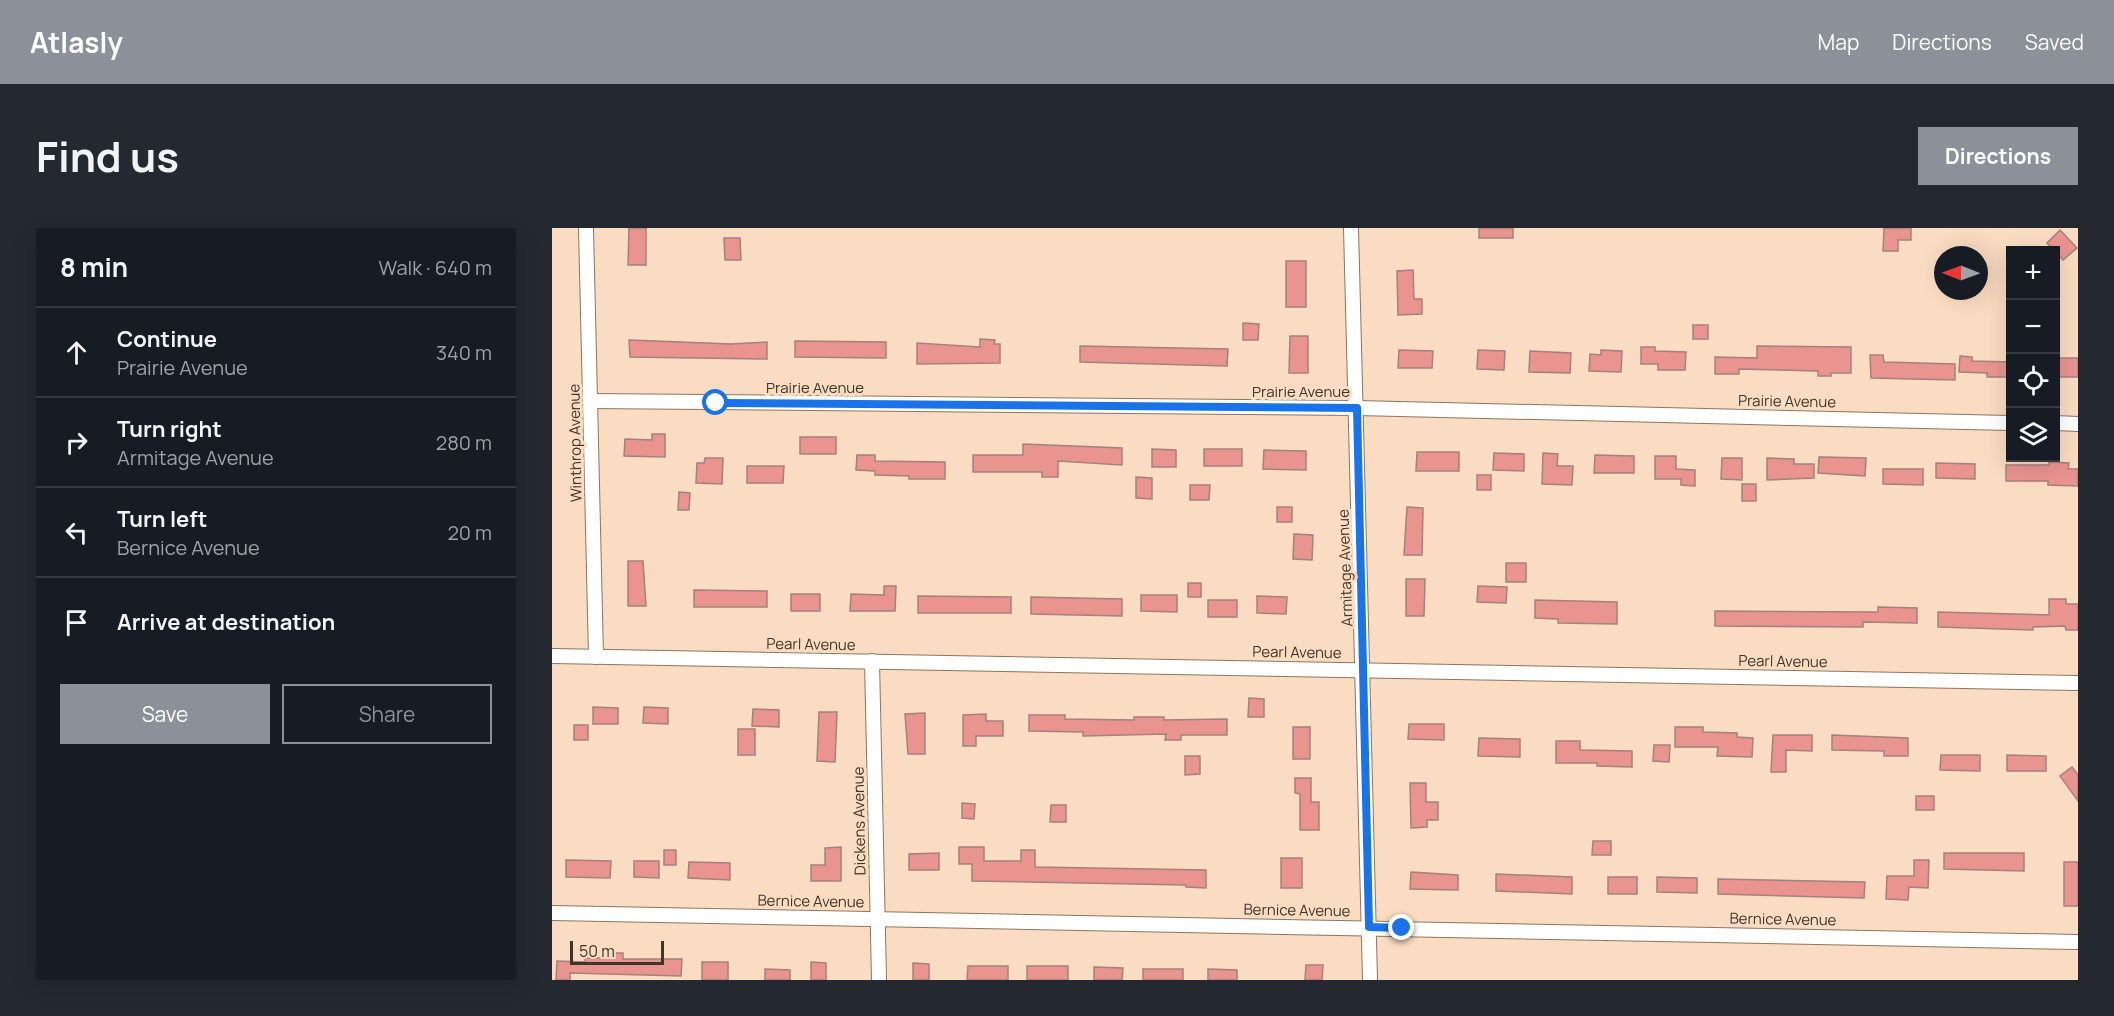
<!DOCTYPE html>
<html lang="en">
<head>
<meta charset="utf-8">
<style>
  :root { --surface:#171b24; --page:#242831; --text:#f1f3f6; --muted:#9ea1a6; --line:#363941; --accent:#8c9099 }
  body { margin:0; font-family:Manrope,sans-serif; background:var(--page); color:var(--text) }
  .controls { position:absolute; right:18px; top:18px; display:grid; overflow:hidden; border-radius:0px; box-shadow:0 6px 24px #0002 }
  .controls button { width:54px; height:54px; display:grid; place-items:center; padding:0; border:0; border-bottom:2px solid var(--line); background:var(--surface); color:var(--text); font:30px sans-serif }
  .compass { position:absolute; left:1382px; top:18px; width:54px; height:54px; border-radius:50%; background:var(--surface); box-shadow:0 6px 24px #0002; rotate:271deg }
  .scale { position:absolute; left:18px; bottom:15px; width:94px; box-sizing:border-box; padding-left:6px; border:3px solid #40352a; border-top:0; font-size:16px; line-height:21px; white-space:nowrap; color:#40352a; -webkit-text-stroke:4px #f9dcc1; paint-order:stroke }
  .stop { position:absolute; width:18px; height:18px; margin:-14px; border:4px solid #1a73e8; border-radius:50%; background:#fff }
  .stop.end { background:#1a73e8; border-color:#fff; box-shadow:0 2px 6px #0008 }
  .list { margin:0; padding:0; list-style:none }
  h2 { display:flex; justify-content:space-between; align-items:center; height:78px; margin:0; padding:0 24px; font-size:26px }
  h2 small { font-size:20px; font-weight:400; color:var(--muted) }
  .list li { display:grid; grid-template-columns:39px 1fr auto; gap:18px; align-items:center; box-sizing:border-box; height:90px; padding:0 24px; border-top:2px solid var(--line) }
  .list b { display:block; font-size:22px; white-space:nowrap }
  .list p { margin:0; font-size:20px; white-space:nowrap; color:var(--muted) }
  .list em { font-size:20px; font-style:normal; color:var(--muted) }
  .actions { display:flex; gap:12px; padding:18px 24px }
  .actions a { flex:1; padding:14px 0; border:2px solid var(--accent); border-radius:0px; text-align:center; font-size:21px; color:var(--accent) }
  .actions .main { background:var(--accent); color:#fff }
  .icon { flex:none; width:33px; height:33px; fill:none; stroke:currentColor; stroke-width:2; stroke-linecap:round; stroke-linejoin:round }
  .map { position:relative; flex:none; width:1526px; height:752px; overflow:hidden; border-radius:0px }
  header { display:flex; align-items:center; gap:36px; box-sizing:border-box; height:84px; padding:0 30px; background:var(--accent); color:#fff }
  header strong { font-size:28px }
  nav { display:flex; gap:33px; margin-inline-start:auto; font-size:21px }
  .intro { display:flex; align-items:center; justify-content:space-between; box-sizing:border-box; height:144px; padding:0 36px }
  h1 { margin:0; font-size:42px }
  .button { padding:15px 27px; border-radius:0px; background:var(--accent); color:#fff; font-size:21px; font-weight:700 }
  main { display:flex; gap:36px; padding:0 36px }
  aside { flex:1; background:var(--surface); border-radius:0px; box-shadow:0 6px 24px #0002 }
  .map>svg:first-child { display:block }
</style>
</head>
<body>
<header>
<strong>Atlasly</strong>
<nav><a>Map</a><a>Directions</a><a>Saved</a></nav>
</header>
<div class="intro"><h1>Find us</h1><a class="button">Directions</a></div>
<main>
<aside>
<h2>8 min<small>Walk · 640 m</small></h2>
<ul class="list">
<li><svg class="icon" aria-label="ahead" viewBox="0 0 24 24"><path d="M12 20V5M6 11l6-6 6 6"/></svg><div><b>Continue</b><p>Prairie Avenue</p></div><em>340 m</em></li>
<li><svg class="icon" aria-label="right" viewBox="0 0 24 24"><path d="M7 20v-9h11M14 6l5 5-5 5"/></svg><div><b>Turn right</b><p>Armitage Avenue</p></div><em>280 m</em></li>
<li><svg class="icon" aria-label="left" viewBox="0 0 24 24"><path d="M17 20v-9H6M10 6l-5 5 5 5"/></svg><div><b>Turn left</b><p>Bernice Avenue</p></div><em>20 m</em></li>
<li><svg class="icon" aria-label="arrive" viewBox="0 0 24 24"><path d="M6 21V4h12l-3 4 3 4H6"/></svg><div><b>Arrive at destination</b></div></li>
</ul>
<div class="actions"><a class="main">Save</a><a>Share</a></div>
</aside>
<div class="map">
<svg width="1526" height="752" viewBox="0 0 1526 752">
  <rect width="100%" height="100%" fill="#f9dcc1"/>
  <g fill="#ea948f" stroke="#a6807d" stroke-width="1.5">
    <polygon points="77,0 94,0 94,37 76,37"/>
    <rect x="927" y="0" width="34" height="10"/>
    <polygon points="1332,0 1359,0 1359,12 1346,12 1346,23 1331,23"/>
    <polygon points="1508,2 1525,20 1511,32 1495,15"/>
    <polygon points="172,10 188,10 189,32 173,32"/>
    <rect x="734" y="33" width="20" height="46"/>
    <polygon points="861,42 862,71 870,71 870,86 846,87 845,43"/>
    <polygon points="691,95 707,96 706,112 691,112"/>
    <rect x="1141" y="97" width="15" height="14"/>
    <polygon points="738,108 756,108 756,145 737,145"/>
    <polygon points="428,111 443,112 442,116 448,116 448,135 365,136 365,115 428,119"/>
    <polygon points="77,112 179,116 215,114 215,131 78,129"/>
    <polygon points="243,113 334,114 334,130 243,129"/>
    <polygon points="528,118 676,121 675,138 528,134"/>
    <polygon points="1205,118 1299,119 1299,145 1279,145 1279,148 1266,148 1266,143 1187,141 1187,146 1163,146 1163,129 1205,130"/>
    <polygon points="1089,119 1103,119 1103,123 1134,124 1133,142 1106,142 1106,136 1089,136"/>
    <polygon points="847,122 881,123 880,140 846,140"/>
    <polygon points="926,122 953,123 952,142 925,141"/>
    <polygon points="1049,122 1070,123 1069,144 1037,143 1038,126 1049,127"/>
    <polygon points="978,123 1019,125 1018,145 977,144"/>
    <polygon points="1318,127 1331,127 1332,134 1403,136 1403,152 1319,150"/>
    <polygon points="1408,128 1420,129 1420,133 1458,134 1458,149 1435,149 1435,145 1407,144"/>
    <rect x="1503" y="130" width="23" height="19"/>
    <polygon points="100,206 113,206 113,229 72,228 73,211 100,212"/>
    <rect x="248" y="209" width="36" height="17"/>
    <polygon points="471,216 570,220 570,237 506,233 506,249 490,249 490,244 421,244 421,227 471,227"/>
    <polygon points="600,221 624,222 624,239 600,239"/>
    <rect x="652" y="221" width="38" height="17"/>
    <polygon points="712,222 754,223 754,242 711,241"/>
    <polygon points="865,224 907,224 907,243 864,243"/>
    <polygon points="942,225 972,226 972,243 941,242"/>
    <polygon points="991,225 1006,226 1005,238 1021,238 1020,257 990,256"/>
    <polygon points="305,227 323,227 323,233 393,234 393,251 357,251 357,248 323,247 323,243 304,242"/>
    <polygon points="1043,227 1082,228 1082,245 1042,245"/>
    <polygon points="1103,228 1124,228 1124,241 1143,242 1143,258 1129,257 1129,251 1103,251"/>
    <polygon points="1267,229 1314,230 1313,248 1266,245"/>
    <polygon points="153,230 171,230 170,256 144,255 145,235 152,235"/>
    <polygon points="1170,230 1190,230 1190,252 1169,251"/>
    <polygon points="1215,230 1242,231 1242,236 1262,236 1262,250 1215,252"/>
    <polygon points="1497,234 1517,235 1516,241 1526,241 1526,258 1496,257 1496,253 1454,253 1454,237 1497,237"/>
    <polygon points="1384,235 1423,236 1423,251 1384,250"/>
    <polygon points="195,238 232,238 231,255 195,255"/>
    <polygon points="1331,241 1371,241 1371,257 1331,256"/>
    <rect x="925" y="247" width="14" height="15"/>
    <polygon points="584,249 600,250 600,271 584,270"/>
    <rect x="1190" y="256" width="14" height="17"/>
    <polygon points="638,257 658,257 657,272 638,272"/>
    <polygon points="127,264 138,265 137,282 126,282"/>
    <rect x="725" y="279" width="15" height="15"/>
    <polygon points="855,279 871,280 870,327 852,327"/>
    <polygon points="742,306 761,307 760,332 741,331"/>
    <polygon points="76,333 91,333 94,378 76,378"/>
    <rect x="954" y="335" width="20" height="19"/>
    <polygon points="854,351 873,351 872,388 854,388"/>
    <rect x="636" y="355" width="13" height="14"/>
    <polygon points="332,358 344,358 343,383 298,383 299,366 332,367"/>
    <polygon points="926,358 955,359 954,375 925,374"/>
    <polygon points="142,362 215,363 215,379 142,379"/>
    <rect x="239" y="366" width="29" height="17"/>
    <polygon points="589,367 625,367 625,384 589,383"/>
    <polygon points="366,368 459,369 459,385 366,385"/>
    <polygon points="705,368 735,369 734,386 705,385"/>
    <polygon points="479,369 570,371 570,388 479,386"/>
    <polygon points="1497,371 1514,371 1514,376 1526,376 1526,402 1514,402 1513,398 1481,399 1481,402 1386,399 1386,384 1497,387"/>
    <rect x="656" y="372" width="29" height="17"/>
    <polygon points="983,372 1065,374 1065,396 1006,395 1006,391 983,390"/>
    <polygon points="1326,379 1365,380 1365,395 1311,394 1311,399 1163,398 1163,383 1326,384"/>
    <polygon points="697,470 712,471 712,489 696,489"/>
    <polygon points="41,479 66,480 66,496 41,496"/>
    <polygon points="92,479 116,480 116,496 91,495"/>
    <polygon points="201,481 227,482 227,499 200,498"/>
    <polygon points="267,484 285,484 283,534 265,533"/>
    <polygon points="373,485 373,526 356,526 353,486"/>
    <polygon points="434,486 434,493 451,493 451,508 424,508 424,518 411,518 411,487"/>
    <polygon points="477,487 513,487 513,491 582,492 582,489 612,489 612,492 675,491 675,507 629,507 629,512 613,512 614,506 531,508 531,504 477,503"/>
    <polygon points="857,496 892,496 892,512 856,511"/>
    <rect x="22" y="497" width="14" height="15"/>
    <rect x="741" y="499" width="17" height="32"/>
    <polygon points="1123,499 1151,499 1151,504 1185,505 1185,509 1201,510 1200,529 1165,528 1166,519 1123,519"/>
    <rect x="186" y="501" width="17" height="26"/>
    <polygon points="1221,507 1260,507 1260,523 1234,522 1234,544 1219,544"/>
    <polygon points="1280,507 1356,510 1356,528 1332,528 1332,523 1280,522"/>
    <polygon points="927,510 968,511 968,529 926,528"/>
    <polygon points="1004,513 1028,513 1028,522 1080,523 1080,539 1045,538 1045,535 1004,535"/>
    <polygon points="1102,517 1118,517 1117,534 1101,533"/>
    <polygon points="1389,527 1428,527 1428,543 1388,542"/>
    <polygon points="1455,527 1494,528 1494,543 1455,543"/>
    <polygon points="633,528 648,528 648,546 633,547"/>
    <polygon points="1520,539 1526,547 1526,573 1508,548"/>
    <polygon points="743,550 759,550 759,574 767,574 767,602 748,602 748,566 743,565"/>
    <polygon points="858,555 874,555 874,574 886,574 886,592 875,592 875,599 859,600"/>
    <rect x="1364" y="568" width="18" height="14"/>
    <polygon points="410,575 423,576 422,591 410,590"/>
    <polygon points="499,577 514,577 514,594 498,594"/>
    <polygon points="1041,613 1059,613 1059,627 1040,627"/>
    <polygon points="289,619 289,653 259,653 259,637 273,637 273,620"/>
    <polygon points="407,619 432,619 432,633 469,633 469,622 483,622 483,639 654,642 654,660 634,659 634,657 420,653 420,636 407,636"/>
    <rect x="112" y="622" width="12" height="15"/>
    <polygon points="387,625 387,642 357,642 357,626"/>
    <polygon points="1392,625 1472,625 1472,643 1392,641"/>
    <rect x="729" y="630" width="21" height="30"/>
    <polygon points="14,632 59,633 58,650 14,649"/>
    <polygon points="1362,632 1377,632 1376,660 1357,659 1356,672 1334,671 1335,648 1362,648"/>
    <polygon points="82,633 107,633 107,650 82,649"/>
    <polygon points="137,634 178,635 178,652 136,650"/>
    <rect x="1512" y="634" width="14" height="44"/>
    <polygon points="859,644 906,647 906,662 858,661"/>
    <polygon points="944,646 1020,649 1020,666 944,663"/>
    <rect x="1056" y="649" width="29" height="17"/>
    <polygon points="1105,649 1145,650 1145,665 1105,664"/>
    <polygon points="1166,651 1313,654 1312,670 1166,666"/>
    <polygon points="54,725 71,725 71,731 130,731 129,748 18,745 18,752 4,752 5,733 33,734 33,730 53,730"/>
    <rect x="150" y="734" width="26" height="18"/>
    <polygon points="259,734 274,735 274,752 259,752"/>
    <polygon points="361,735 377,736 377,752 361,752"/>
    <polygon points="754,737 771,737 770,752 753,752"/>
    <polygon points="416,738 456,738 456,752 415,752"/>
    <rect x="475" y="738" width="41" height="14"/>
    <polygon points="542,739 571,740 570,752 542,752"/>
    <polygon points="213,741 238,742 238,752 213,752"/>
    <rect x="591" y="741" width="40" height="11"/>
    <polygon points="656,741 685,742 685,752 656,752"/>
  </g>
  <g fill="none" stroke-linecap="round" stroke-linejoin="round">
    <defs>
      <g id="minor">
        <polyline points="34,0 44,429"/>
        <polyline points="799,0 818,752"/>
        <polyline points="38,173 805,180 1458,195"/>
        <polyline points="1504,195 1526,196"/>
        <polyline points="0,428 1526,455"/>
        <polyline points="320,433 327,752"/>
        <polyline points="0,685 1526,714"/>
      </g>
    </defs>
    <use href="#minor" stroke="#8f755d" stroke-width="16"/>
    <use href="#minor" stroke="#fff" stroke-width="14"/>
  </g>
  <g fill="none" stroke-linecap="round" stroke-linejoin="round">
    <polyline stroke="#1a73e8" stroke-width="8" points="164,175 805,180 817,699 850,700"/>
  </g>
  <g text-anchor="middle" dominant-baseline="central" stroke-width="6" stroke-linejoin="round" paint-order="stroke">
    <g font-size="15" fill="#40352a" stroke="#f9dcc1">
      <text x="263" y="159">Prairie Avenue</text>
      <text x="749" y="163">Prairie Avenue</text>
      <text transform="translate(1235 173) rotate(1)">Prairie Avenue</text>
      <text transform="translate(23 215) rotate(-91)">Winthrop Avenue</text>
      <text transform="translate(793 340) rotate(-92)">Armitage Avenue</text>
      <text transform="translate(259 416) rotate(1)">Pearl Avenue</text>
      <text transform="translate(745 424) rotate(1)">Pearl Avenue</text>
      <text transform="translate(1231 433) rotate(1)">Pearl Avenue</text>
      <text transform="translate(307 593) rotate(-91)">Dickens Avenue</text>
      <text transform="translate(259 673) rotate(1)">Bernice Avenue</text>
      <text transform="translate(745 682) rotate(1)">Bernice Avenue</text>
      <text transform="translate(1231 691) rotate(1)">Bernice Avenue</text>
    </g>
  </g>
</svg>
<div class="controls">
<button>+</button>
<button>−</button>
<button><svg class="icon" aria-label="locate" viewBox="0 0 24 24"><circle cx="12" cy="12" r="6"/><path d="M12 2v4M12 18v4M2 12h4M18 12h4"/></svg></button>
<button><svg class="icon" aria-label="layers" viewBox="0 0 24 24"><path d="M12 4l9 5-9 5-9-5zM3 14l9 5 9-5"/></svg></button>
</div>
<svg class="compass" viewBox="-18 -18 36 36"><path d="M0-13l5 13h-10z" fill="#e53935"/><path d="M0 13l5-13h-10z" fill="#9ea1a6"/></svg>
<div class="scale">50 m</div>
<div class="stop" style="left:164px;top:175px"></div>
<div class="stop end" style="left:850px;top:700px"></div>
</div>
</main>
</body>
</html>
